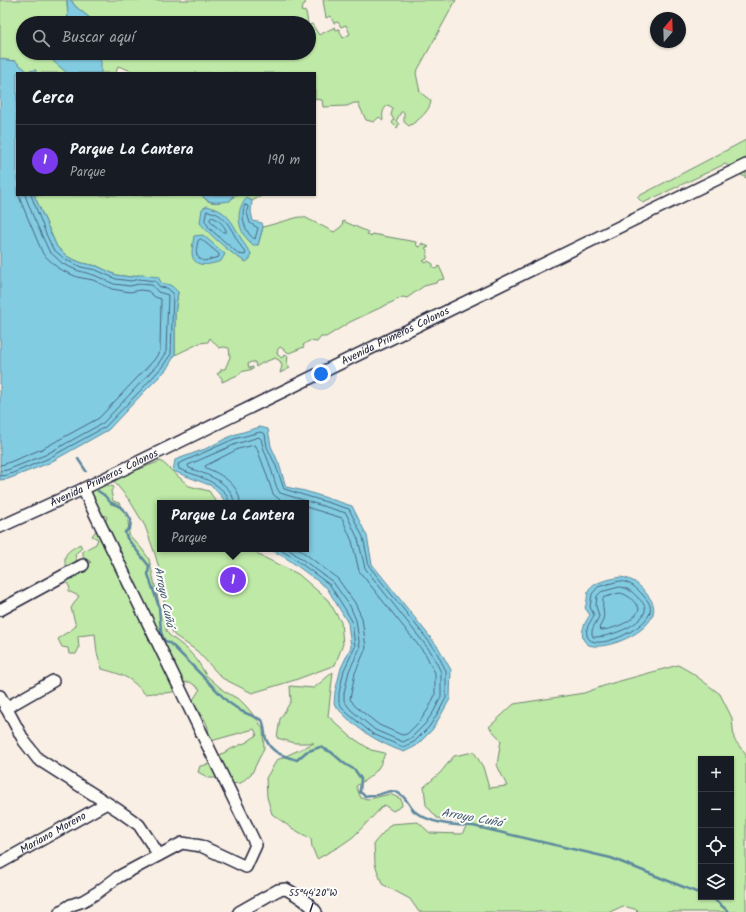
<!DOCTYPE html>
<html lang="es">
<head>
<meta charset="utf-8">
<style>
  :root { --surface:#171b24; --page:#20242c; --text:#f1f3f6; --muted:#9ea1a6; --line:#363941; --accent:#7c3aed }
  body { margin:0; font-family:Kalam,sans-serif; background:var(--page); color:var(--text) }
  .controls { position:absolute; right:12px; bottom:12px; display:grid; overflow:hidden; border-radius:0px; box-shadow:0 1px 3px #0004 }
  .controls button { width:36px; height:36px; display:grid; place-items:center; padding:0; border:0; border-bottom:1px solid var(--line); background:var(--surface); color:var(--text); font:20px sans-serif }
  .compass { position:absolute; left:650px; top:12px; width:36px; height:36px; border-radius:50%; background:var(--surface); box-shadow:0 1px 3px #0004; rotate:19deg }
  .you { position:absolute; left:321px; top:374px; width:14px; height:14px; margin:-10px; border:3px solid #fff; border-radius:50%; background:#1a73e8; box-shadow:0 0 0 6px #1a73e833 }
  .badge { display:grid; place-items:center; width:26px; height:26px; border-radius:50%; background:var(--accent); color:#fff; font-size:13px; font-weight:700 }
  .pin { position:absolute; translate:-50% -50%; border:2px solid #fff; box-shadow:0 1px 4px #0006 }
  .popup { position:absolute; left:157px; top:500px; width:152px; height:52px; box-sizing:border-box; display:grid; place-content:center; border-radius:0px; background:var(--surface); filter:drop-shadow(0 1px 3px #0005); font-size:13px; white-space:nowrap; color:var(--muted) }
  .popup b { font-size:15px; color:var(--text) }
  .popup::after { content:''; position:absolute; left:50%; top:100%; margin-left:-8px; border:8px solid transparent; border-top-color:var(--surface) }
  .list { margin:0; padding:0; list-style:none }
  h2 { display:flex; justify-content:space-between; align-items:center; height:52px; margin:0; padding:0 16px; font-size:17px }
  h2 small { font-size:13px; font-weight:400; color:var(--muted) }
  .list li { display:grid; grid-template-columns:26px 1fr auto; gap:12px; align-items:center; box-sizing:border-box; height:72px; padding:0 16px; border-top:1px solid var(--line) }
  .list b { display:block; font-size:15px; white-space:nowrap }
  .list p { margin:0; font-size:13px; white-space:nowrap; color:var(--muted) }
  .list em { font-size:13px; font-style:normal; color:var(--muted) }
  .icon { flex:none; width:22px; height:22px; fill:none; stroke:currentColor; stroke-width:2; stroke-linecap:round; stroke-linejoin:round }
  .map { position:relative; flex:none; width:746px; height:912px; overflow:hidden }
  .search { position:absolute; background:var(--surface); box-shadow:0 1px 3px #0004; left:16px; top:16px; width:300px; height:44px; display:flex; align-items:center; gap:10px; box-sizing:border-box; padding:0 14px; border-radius:22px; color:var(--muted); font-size:15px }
  .panel { position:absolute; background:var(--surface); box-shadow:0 1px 3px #0004; left:16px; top:72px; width:300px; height:124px; border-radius:0px }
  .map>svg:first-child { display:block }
</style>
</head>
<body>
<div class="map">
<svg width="746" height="912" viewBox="0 0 746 912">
  <rect width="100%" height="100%" fill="#f9efe4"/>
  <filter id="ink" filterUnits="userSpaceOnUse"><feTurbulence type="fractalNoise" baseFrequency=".025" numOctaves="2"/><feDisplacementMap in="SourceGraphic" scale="8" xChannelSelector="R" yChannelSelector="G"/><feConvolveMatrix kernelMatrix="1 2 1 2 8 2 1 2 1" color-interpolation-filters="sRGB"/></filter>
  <g filter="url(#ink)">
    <g fill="#bee9a6" stroke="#708670" fill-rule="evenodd">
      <path d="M 0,0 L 67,0 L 68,20 L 69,23 L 23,23 L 23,53 L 114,53 L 124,55 L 127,55 L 127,53 L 309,53 L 309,25 L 312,24 L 319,35 L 335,27 L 336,30 L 339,29 L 343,38 L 350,34 L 346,25 L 341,27 L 338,22 L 334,23 L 330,16 L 326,18 L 323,0 L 456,0 L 416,73 L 420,92 L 431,101 C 430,111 418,121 409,126 L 404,122 L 404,112 L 401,112 L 396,121 L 399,124 L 397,128 L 392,123 L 394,120 L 391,115 L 393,108 L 388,105 C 383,109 382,113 383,120 L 379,117 L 374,122 L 366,120 L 358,103 L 354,103 L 347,106 L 323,107 L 322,100 L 315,99 L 315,73 L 137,73 L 118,66 L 116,73 L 35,73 L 36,71 L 27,71 L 15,61 L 6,60 L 0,58 Z"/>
      <polygon points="71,0 306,0 305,4 303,5 301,11 306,12 308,23 96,23 75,6"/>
      <polygon points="746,140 746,178 725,164 643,203 637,197"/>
      <path d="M 34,195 L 202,195 C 209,207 222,202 233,198 L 234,195 L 263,195 L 252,201 L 246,198 L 258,245 L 263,227 L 299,217 L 304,217 L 334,232 L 342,226 L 343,221 L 368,232 L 367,234 L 371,237 L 372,234 L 416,242 L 417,246 L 420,247 L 422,243 L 429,247 L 425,248 L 427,250 L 427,259 L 423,261 L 426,263 L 428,261 L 433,264 L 433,267 L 436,269 L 439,266 L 445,279 L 439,280 L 436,283 L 424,286 L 407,298 L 403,297 L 350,322 L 326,337 L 321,337 L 317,342 L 309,341 L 303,345 L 304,347 L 289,353 L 280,347 L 278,349 L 277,354 L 282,358 L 285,355 L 288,356 L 287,364 L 290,368 L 280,373 L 282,366 L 280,361 L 275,358 L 262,363 L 256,367 L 255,362 L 251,362 L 248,364 L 249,368 L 253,367 L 253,369 L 241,372 L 240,374 L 222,382 L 222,378 L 217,374 L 221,371 L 221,369 L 225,369 L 230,357 L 229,348 L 224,347 L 219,348 L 210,338 L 208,342 L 200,343 L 175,355 L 175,314 L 178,292 L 162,284 L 138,275 L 131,277 L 116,275 L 97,266 L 82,263 L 68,257 L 57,247 Z"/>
      <path d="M 161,461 L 189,486 L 209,491 L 217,503 L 160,503 L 160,549 L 254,549 L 259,555 L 298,574 L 328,600 L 341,622 L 343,644 L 335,665 L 295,680 L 252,693 L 222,678 L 197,651 L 174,635 L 165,615 L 166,630 L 169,635 L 186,648 L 197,660 L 206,675 L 224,691 L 240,700 L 246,706 L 259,722 L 263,729 L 264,748 L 252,773 L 241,783 L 230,784 L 220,778 L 209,778 L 198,772 L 200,766 L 210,764 L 212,759 L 233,748 L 247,742 L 257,735 L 254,729 L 211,741 C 208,736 209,733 208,728 C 205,718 199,709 191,703 L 200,689 L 190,682 L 180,683 L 173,692 C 163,694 156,692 145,694 C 130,677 124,675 102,669 L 97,653 L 95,634 L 78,636 L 79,648 L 76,654 L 69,654 L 68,648 L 62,647 L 58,639 C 64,633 70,632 76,626 L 71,608 L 79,596 L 68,591 L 70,588 L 61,573 L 66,567 C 62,553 69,551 80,544 L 82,548 L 75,554 L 78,567 L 74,571 L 80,573 L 86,572 L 85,566 L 91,562 L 83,557 L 83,551 L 96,544 L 98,539 L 92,536 L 97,529 L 102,532 L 107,517 L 98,512 L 93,503 L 91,485 L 103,484 L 114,487 L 111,491 L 113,501 L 119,503 L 128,520 L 129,534 L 131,537 L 142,549 L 149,559 L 159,603 L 164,612 L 164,586 L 155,554 L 145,526 L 130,501 L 112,479 Z"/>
      <path d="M 678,665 L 692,673 L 720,694 L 732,718 L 734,739 L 746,755 L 746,912 L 636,912 L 638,910 L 623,906 L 610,912 L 419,912 L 410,899 L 382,884 L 375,864 L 374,843 L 391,824 L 418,822 L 430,833 L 462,834 L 468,823 L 437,818 L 426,805 L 424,787 L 440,773 L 454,756 L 474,752 L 483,767 L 489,788 L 507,786 L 497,765 L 501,740 L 489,727 L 514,704 L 584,693 L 609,684 ZM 701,759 L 731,759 L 731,897 L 701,897 Z"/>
      <path d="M 333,672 L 328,716 L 350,736 L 371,750 L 385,753 C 379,772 372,776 356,786 L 361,798 L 369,799 L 390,794 L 401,799 L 402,806 L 393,811 L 384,805 L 353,837 L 340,846 L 317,859 L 312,847 L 311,839 L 290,827 L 272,814 L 267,797 L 266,778 L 277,760 L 314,743 L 295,743 L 277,738 L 280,719 L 291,701 L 290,686 L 314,688 Z"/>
    </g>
    <g fill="#82cce2" stroke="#5c889f">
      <polygon points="67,0 71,0 75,6 96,23 69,23 68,20"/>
      <polygon points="46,53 89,53 101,61 101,73 67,73 54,62"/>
      <path d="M 0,58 L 6,60 L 15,61 L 27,71 L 36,70 L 35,73 L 17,73 L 17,195 L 34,195 L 57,247 L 68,257 L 82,263 L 97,266 L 116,275 L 131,277 L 138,275 L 144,275 L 158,277 L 162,284 C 170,283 173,287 178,292 L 175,314 L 175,355 L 166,370 L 143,393 L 108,430 L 49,463 L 8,479 L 0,480 Z"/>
      <path d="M 202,195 L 234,195 L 230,201 C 220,202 208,205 202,195 Z"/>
      <path d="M 247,198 L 252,201 L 251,212 L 253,221 L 262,223 L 263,227 L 258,245 L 253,245 C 250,242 246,238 244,235 C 237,223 237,207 247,198 Z"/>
      <path d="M 207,206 C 212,208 218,209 222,212 C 236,222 239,240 251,253 L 250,259 L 246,262 C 232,255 210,235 200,223 L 202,209 Z"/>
      <path d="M 203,235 L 225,254 L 221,261 C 212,264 193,270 192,253 C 192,248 193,242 194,236 Z"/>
      <path d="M 260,427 L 268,429 L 271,446 L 279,464 L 286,487 L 305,491 L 352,506 L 367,536 L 372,564 L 438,647 L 451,670 L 450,699 L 441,715 L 432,730 L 416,746 L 404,752 C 376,742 353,727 334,704 L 335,692 L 341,668 L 351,647 L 348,623 L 327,588 L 289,560 L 270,549 L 306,549 L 306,503 L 226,503 L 222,497 L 212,486 L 173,471 L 175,460 L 205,449 L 233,435 Z"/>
      <path d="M 620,577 C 634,579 640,585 649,597 C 673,627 598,656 586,643 C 578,635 585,622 590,615 L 585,608 C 587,603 587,597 588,592 C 593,581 609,580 620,577 Z"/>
    </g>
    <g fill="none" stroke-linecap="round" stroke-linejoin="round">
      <g stroke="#48667e" stroke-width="1">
        <path d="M 245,205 L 248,206 L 247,213 L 250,223 L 258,228 L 255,239 C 245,234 240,215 245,205 Z"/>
        <path d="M 207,211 C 230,213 233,239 246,253 L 245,255 L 239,254 L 210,229 L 205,221 Z"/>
        <path d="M 212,217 C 218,219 223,224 226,230 L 226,232 L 223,232 L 214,225 L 210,220 Z"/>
        <path d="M 201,239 L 219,254 L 219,257 L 204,261 C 194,257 196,250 198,241 Z"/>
        <polyline points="0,465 5,464 42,449 99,418 154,360 160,351 161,299 155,297 148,291 140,290 130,292 112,289 93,280 77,277 59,269 43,254 21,202 19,195"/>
        <polyline points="0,471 7,470 45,455 103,423 158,364 166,352 168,295 158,292 152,285 139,284 130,286 114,284 94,275 79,271 63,264 49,251 33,216 25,195"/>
        <polyline points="0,476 8,475 47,459 105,427 141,390 162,367 171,354 173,293 167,288 160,287 155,281 139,279 131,281 116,279 96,270 81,267 66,260 53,249 46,234 31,195"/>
        <path d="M 229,503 C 227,483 194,475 179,469 L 178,464 L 234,439 L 260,432 L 265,434 L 267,447 L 276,466 L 284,489 L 349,509 L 363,537 L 369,566 L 435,649 L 446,671 L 446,698 L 438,713 L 429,727 L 414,742 L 403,747 L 373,734 L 347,713 L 339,703 L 339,693 L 344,670 L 355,647 L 352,621 L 345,609 L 330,585 L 292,557 L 279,549"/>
        <path d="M 234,503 C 233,482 205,474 189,468 L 188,465 L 236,444 L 259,437 L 261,439 C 263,450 268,458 271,469 C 274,477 275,486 280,493 L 346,513 L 358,539 L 365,568 L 431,652 L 441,672 L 441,697 L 434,711 L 425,724 L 411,738 L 403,742 L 375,730 L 351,710 L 344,701 L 344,693 L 349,671 L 360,648 L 356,620 L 350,606 L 333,582 L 288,549"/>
        <path d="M 240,503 C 240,485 221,474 206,468 L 205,466 L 238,449 L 254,445 L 256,446 L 265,470 L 273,494 L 280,500 L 291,503"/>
        <polyline points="299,549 338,579 355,603 362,618 366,648 355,673 350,699 355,706 379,725 402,735 407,734 420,721 429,708 435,695 435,673 426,655 359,571 352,541 342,518 306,507"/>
        <path d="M 620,581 C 632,583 635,587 643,595 C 647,600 652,605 650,612 C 647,629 591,655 587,635 C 585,627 591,622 594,615 L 590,607 L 592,594 L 598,587 Z"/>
        <path d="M 620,587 C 628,588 633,592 638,598 C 642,601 646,606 645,611 C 641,626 607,638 593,637 C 589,629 597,623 599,616 L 596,606 L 597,596 L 601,592 Z"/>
        <path d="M 620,593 C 628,594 634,601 639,608 C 638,620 612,630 601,630 L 599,628 C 608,613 601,612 603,598 Z"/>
      </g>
      <g stroke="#5c889f" stroke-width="2.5">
        <polyline points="78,459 86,471"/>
        <path d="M 98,491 L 104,495 L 111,503 L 119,506 L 127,513 L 131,520 L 130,528 L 125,532 L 127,538 L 149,566 L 148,574 L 159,607 L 161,632 L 164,640 L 171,644 L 181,654 L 228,702 L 241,711 L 262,720 C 265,726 264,732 266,739 C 271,753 284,756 297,760 L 306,752 L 320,747 L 331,752 L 345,764 L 355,770 L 361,779 L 360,792 L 365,796 C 369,795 373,795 377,795 C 385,793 391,789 398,793 C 406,796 408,805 414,811 C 430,824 453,825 473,826 L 611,858 L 701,894"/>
        <polyline points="709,897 715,900 729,912"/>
      </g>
      <defs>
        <g id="minor">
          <path id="s1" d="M 0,527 L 83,489 L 746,165"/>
          <polyline points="0,610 83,565"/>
          <polyline points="0,696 24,741 38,759 118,810 139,825 159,855"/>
          <polyline points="6,708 53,681"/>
          <path id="s2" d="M 0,863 L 107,803"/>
          <polyline points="60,912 71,905 83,901 98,892 118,877 182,843 201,846 246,867 256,845 83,489"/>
          <path d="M 239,912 L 278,890 L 286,889 C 297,895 309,902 316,912"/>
        </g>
      </defs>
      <use href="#minor" stroke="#22223b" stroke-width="14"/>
      <use href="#minor" stroke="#fdfcf7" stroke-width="11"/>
    </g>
  </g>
  <path fill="none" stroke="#22223b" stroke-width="1.5" d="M 310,912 L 313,903"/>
  <g text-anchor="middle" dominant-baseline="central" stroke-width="4" stroke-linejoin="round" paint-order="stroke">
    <g font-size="11" fill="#22223b" stroke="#fdfcf7">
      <text stroke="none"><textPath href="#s1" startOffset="439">Avenida Primeros Colonos</textPath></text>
      <text stroke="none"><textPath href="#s1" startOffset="115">Avenida Primeros Colonos</textPath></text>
      <text stroke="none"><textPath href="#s2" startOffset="61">Mariano Moreno</textPath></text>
    </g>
    <g font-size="12" font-style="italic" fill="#445e75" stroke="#fdfcf7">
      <text transform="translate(164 597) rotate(78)">Arroyo Cuñá</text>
      <text transform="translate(472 818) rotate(10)">Arroyo Cuñá</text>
    </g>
  </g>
  <g font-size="10" text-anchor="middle" fill="#22223b" stroke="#fdfcf7" stroke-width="4" stroke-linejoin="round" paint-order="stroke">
    <text x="313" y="896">55°44'20"W</text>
  </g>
</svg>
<div class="controls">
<button>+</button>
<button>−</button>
<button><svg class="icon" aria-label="locate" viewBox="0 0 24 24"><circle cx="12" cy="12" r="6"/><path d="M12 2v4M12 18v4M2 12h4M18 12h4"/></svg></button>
<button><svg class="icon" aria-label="layers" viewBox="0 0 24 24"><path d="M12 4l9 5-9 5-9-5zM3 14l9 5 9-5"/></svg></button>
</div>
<svg class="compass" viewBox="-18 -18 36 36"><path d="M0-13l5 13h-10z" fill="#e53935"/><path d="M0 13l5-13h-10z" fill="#9ea1a6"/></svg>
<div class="you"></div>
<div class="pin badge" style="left:233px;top:580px">1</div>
<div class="popup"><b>Parque La Cantera</b>Parque</div>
<div class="search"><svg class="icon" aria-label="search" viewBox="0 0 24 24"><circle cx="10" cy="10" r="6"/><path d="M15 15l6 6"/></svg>Buscar aquí</div>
<section class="panel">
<h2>Cerca<small></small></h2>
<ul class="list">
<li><span class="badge">1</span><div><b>Parque La Cantera</b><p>Parque</p></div><em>190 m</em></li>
</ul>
</section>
</div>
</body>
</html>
